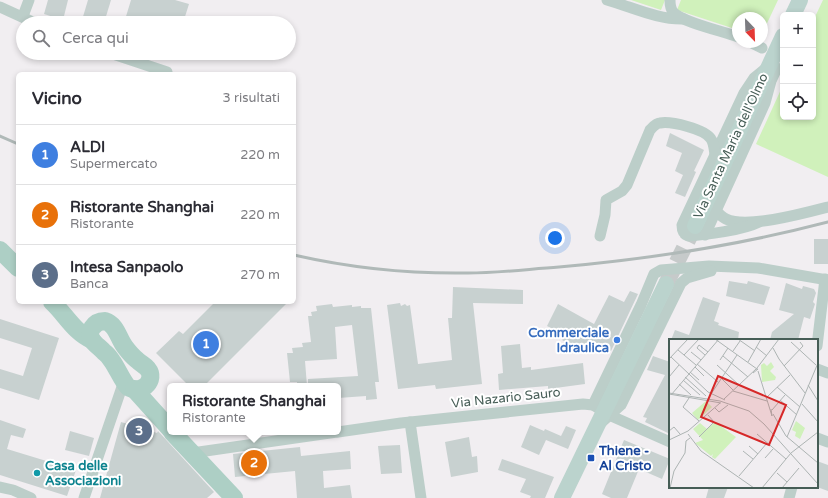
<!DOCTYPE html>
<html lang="it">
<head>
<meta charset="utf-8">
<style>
  :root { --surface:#fff; --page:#f7f7f7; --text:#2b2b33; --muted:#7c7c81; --line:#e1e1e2; --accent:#1f8071 }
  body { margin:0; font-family:"Varela Round",sans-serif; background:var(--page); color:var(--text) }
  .controls { position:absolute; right:12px; top:12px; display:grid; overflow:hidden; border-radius:6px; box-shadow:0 2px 6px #0003 }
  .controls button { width:36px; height:36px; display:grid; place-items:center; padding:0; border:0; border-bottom:1px solid var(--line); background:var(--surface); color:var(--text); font:20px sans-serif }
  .compass { position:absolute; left:732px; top:12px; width:36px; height:36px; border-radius:50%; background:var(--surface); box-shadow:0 2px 6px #0003; rotate:157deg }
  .you { position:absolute; left:555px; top:238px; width:14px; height:14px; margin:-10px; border:3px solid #fff; border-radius:50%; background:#1a73e8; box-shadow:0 0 0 6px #1a73e833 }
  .badge { display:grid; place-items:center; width:26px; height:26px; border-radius:50%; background:var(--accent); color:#fff; font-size:13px; font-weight:700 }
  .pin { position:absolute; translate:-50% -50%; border:2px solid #fff; box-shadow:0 1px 4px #0006 }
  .popup { position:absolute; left:167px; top:383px; width:174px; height:52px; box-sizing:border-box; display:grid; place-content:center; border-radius:6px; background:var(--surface); filter:drop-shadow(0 1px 3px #0005); font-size:13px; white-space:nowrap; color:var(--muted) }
  .popup b { font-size:15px; color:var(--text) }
  .popup::after { content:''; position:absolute; left:50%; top:100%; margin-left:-8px; border:8px solid transparent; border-top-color:var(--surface) }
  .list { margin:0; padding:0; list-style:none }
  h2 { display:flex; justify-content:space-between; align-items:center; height:52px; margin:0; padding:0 16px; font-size:17px }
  h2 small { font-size:13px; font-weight:400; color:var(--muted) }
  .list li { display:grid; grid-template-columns:26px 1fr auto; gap:12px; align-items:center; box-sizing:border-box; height:60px; padding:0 16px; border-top:1px solid var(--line) }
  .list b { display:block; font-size:15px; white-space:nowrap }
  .list p { margin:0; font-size:13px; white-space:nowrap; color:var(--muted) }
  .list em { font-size:13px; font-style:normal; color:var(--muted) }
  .icon { flex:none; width:22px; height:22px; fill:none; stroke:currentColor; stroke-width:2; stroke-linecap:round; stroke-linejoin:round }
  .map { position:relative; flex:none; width:828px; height:498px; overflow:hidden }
  .search { position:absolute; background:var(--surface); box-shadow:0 2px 6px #0003; left:16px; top:16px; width:280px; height:44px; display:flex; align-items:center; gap:10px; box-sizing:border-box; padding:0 14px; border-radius:22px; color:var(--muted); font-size:15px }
  .panel { position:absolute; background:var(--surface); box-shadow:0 2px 6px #0003; left:16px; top:72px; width:280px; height:232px; border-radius:6px }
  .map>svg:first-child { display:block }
</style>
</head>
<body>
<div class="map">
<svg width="828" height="498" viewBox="0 0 828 498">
  <rect width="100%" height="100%" fill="#f1eef1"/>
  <g fill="#d0f1bb">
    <polygon points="631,0 665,0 661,10"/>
    <polygon points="681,0 778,0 762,34 762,18 738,18 738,30 677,10"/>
    <polygon points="823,0 828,0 828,177 756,144 783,85 783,117 813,117 813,21"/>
  </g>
  <g fill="#c8d1d0">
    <polygon points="48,0 68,0 63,20 44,14"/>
    <polygon points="88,0 111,0 104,23 90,23 82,20"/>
    <polygon points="131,0 175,0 189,4 183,23 164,17 163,23 124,23"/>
    <polygon points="670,133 704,150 694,171 696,172 685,197 675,193 683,175 675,171 682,153 666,146"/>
    <rect x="814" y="239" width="14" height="25"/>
    <polygon points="729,281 747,284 748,281 770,287 764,305 726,296"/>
    <polygon points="786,283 802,289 803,286 814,289 816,293 813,302 815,304 810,319 804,317 798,340 770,340 772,332 794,314 779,310"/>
    <polygon points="453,287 523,290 523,304 473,303 482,384 436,389 435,385 398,389 387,305 400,303 401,306 405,304 407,306 410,305 418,364 452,360 448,318 452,318"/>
    <polygon points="630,291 638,294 611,351 595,342 589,354 562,340 565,335 547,326 558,304 594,324 609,295 624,302"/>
    <polygon points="703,297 720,303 714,321 719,323 718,325 739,332 738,340 671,340 675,330 689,335"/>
    <polygon points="215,302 288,302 204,386 189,386 156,353 179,331 183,334"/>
    <polygon points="332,304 333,307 352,305 352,307 361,306 361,308 371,308 379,382 375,382 377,399 366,400 366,396 338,398 338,386 308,386 308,379 358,376 352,325 335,327 337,359 305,361 307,386 297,386 297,382 290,382 287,353 293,353 292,348 303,347 302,343 311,342 308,316 312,316 311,312 317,311 316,306"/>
    <polygon points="0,319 59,338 39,400 0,388 0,369 23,376 32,348 0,338"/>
    <polygon points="520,344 522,368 531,367 531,370 583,363 585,384 548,389 548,386 499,390 498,374 503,373 501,346"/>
    <polygon points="653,356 670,362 670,434 645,422 647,418 643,417 665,375 647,370"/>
    <polygon points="0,420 26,429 23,438 11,435 7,449 76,470 67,496 0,475"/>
    <polygon points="121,422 157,433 158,431 214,492 207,498 100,498"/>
    <polygon points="530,425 544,431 545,429 561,436 566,426 576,430 568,449 546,440 539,455 521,447"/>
    <polygon points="70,431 94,438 89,456 65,450"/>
    <polygon points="469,437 472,457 477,456 478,472 451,477 445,442"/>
    <polygon points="624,440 670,459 662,479 639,469 627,498 611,498 602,494"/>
    <polygon points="400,445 402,473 381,474 378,446"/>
    <polygon points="300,447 301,456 350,451 351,469 323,471 324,488 350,485 352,498 297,498 295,471 235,477 233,454"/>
    <polygon points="502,459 554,477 545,498 530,498 531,496 520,492 526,479 498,470"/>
    <polygon points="817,461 828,465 828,491 817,487"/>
    <polygon points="709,487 728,487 724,498 706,498"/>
  </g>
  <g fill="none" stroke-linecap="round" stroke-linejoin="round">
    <polyline stroke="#c6caca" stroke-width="16" stroke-dasharray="16 8" stroke-linecap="butt" points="666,284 695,226"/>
    <g stroke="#bccec9" stroke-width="11">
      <path d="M 607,0 C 632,7 658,20 684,19"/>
      <path d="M 670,0 C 670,4 670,8 673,12 C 683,23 723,31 738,37"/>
      <polyline points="0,7 35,23"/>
      <polyline points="23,16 29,0"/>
      <polyline points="750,42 762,48"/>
      <polyline points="110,53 167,72"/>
      <path d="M 716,211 C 719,214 722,217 726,219 C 747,229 805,213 828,207"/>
      <path d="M 759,222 C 743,230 706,235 688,236 C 683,234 682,230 682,225 L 744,93 L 754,78 L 765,69"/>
      <polyline points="705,235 765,103 771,81 777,68"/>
      <path d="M 600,236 L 605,215 L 606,200 L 622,191 L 627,185 L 650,130 C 653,127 656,123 660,123 C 671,121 705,129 711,139 C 714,143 714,150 715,154"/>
      <polyline points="817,346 825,279"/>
      <polyline points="817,369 828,373"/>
      <polyline points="593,405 641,305 651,281 654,274 661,270 709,266 758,268 828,280"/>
      <polyline points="609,415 670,442"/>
      <polyline points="410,422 421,498"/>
      <polyline points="602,422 621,405 681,283 687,278 711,271"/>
      <polyline points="338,432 401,423 583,404 593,405 598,408"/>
      <polyline points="817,438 828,442"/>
      <polyline points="192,453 337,432"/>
      <polyline points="0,487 13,490 31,498"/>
      <polyline points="84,498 124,381"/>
      <polyline points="789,498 792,487"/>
    </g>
    <g stroke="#bbd3cd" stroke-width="16">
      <polyline points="793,15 800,0"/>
      <polyline points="695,226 783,36"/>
      <polyline points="562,498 666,284"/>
    </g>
    <g stroke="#adcfc5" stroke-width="18">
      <polyline points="0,250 18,268"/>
      <path d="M 52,302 C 66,315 74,332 92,340"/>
      <path d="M 105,321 C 117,325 118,338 125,347 C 128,351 132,356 137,360 C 142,365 148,366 150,373 C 153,385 138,394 128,387 C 123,382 117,368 112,361 C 110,358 107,354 104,352 C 98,345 85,339 92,328 C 95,323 100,321 105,321 Z"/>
      <polyline points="134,389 170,429"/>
      <polyline points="172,432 234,498"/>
    </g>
    <g stroke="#b0b9b8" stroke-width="3">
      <polyline points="0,136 18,144"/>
      <path d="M 294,255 C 351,268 410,274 468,273 C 499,273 529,269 559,267 C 650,259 740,245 828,222"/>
    </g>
  </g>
  <circle fill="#3f7fe0" stroke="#fff" stroke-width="1.5" cx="617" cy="340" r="4"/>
  <rect fill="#1a4fb4" stroke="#fff" stroke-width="1.5" x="587" y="454" width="8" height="8" rx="2"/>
  <circle fill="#0f9aa8" stroke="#fff" stroke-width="1.5" cx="37" cy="473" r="4"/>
  <g text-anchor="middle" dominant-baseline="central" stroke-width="4" stroke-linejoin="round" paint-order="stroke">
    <g font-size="13" fill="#465d56" stroke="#fff">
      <text transform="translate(731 146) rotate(-65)">Via Santa Maria dell'Olmo</text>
      <text transform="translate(506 398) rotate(-6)">Via Nazario Sauro</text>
    </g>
    <g font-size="13" font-weight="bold" fill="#366cbe" stroke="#fff" text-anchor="end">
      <text x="609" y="333">Commerciale<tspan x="609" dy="15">Idraulica</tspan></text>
    </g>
    <g font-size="13" font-weight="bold" fill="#164399" stroke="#fff" text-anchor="start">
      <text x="599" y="451">Thiene -<tspan x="599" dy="15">Al Cristo</tspan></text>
    </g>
    <g font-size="13" font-weight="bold" fill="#0d838f" stroke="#fff" text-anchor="start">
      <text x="45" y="466">Casa delle<tspan x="45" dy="15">Associazioni</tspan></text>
    </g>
  </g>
  <g transform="translate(669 339)">
    <rect width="149" height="149" fill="#f1eef1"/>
    <path d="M 102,23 L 105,28 L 101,32 L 107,38 L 106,41 L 93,43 L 92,26 L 95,24 L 98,27 ZM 37,62 L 43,68 L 29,81 L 23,74 ZM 127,82 L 136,89 L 131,100 L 126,97 L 127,93 L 123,91 ZM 46,83 L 67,98 L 46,120 L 43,118 L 44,115 L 42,117 L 26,104 L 34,101 L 24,90 L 31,84 L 38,90 Z" fill="#d0f1bb"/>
    <path fill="none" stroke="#adb4b3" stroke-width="1" d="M 46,0 L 88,30M 69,0 L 86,12M 122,3 L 147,26M 87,8 L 98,17M 104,9 L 110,20 L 136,54M 9,11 L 27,26M 64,12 L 71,2M 22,13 L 32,21M 15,16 L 30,0M 36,16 L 28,9 L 30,6 L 39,13M 54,17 L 79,38M 2,18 L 39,53 L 56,61M 0,20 L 19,0M 51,21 L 59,9M 79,23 L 92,0M 28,25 L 49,43M 48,26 L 70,46M 115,27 L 134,7 L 131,3M 26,28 L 35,37M 88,29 L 110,0M 89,32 L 103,77 L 102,70M 21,33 L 30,41M 0,38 L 10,26M 16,38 L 37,57M 52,39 L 64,51M 14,41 L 31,56M 10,45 L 22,56M 139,46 L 149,62M 108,48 L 131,68M 64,52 L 98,62M 0,54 L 51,62 L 80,72 L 95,85 L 149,145M 0,55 L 52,64M 42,55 L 68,16M 2,56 L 50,0M 98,58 L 121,36M 20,59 L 14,68 L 30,82M 55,60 L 87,30 L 89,30 L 84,34M 111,61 L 128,76M 133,65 L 149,83M 46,69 L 50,73 L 59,66M 103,71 L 116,56M 104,75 L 117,97 L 149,124M 0,92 L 5,88 L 11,95M 19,95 L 32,112 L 85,149M 88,95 L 117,120M 30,98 L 45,83 L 39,76M 118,98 L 149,24M 0,101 L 19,92 L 51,64M 80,107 L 89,115M 74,112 L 84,120M 96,119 L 104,110M 108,134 L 118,143M 70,137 L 98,104M 1,149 L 5,132 L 16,114 L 17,102 L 21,99M 93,149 L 122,114 L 149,93M 113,149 L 130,129"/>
    <path fill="#d62828" fill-opacity="0.15" stroke="#d62828" stroke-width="2" d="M 49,37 L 117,66 L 100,106 L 32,78 Z"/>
    <rect width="149" height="149" fill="none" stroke="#465d56" stroke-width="2"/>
  </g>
</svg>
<div class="controls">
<button>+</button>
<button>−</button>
<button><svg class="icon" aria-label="locate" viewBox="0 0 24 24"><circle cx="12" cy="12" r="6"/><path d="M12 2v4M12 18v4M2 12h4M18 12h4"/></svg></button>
</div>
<svg class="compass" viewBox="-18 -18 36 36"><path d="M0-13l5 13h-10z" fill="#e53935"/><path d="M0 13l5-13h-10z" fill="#7c7c81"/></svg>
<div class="you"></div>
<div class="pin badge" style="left:206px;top:344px;background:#3f7fe0">1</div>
<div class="pin badge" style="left:254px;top:463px;background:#e8710a">2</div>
<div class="popup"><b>Ristorante Shanghai</b>Ristorante</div>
<div class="pin badge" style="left:139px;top:431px;background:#5c6f8a">3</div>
<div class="search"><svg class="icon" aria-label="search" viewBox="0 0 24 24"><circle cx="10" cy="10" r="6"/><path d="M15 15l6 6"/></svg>Cerca qui</div>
<section class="panel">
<h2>Vicino<small>3 risultati</small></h2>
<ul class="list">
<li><span class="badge" style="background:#3f7fe0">1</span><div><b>ALDI</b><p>Supermercato</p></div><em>220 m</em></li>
<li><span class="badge" style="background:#e8710a">2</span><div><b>Ristorante Shanghai</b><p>Ristorante</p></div><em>220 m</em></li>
<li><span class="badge" style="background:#5c6f8a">3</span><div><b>Intesa Sanpaolo</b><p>Banca</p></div><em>270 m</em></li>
</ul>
</section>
</div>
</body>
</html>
